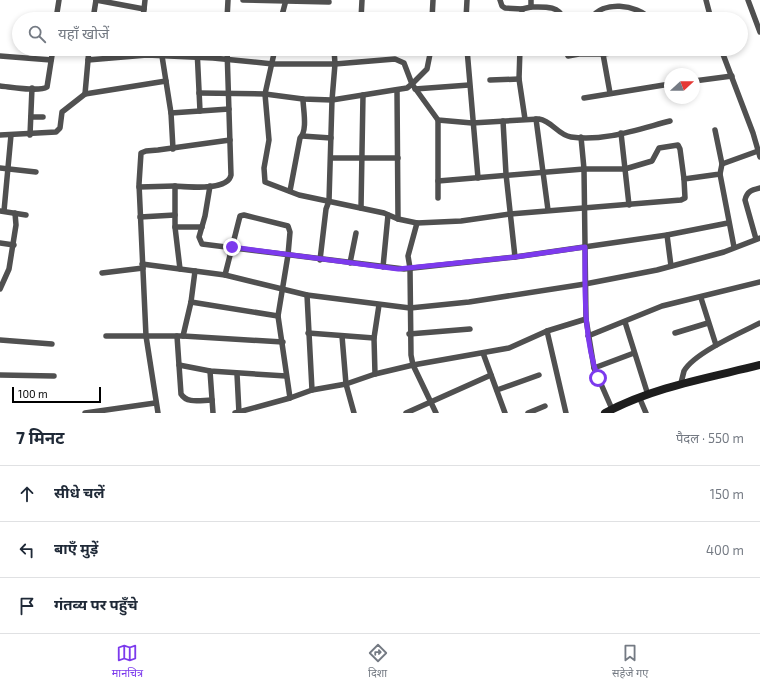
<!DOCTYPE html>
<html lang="hi">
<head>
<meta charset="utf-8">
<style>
  :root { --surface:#fff; --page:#f2f2f3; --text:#1f2937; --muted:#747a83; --line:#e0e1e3; --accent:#7c3aed }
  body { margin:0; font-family:"Exo 2","Noto Sans Devanagari",sans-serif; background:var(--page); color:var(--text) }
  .compass { position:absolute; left:664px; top:68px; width:36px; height:36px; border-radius:50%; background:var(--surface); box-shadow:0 2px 6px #0003; rotate:69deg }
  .scale { position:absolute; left:12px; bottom:10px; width:89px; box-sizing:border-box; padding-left:4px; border:2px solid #000; border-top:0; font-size:11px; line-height:14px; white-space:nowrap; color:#000; -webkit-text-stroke:3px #fff; paint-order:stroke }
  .stop { position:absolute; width:12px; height:12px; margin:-9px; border:3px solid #7c3aed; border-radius:50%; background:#fff }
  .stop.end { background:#7c3aed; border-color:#fff; box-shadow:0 1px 4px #0008 }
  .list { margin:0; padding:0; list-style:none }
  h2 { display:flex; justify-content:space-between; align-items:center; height:52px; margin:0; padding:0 16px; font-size:17px }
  h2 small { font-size:13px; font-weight:400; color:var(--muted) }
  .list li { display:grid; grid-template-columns:26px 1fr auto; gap:12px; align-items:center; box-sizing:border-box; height:56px; padding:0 16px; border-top:1px solid var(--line) }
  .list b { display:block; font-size:15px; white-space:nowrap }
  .list em { font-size:13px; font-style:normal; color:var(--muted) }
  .icon { flex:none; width:22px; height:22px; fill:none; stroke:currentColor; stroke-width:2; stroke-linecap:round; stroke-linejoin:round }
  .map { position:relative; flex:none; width:760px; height:413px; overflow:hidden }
  .search { position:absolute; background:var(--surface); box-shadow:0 2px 6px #0003; left:12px; right:12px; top:12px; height:44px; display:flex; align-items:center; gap:10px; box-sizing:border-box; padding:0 14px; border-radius:22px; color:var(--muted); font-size:15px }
  .sheet { height:220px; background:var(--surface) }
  nav { display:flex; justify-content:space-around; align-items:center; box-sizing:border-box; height:56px; border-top:1px solid var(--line); background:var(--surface); font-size:11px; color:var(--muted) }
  nav a { display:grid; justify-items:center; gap:2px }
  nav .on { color:var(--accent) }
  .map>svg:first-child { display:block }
</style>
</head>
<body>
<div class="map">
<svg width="760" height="413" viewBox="0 0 760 413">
  <rect width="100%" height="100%" fill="#fff"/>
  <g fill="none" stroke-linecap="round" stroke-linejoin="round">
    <g stroke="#505050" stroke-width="5.5">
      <polyline points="96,0 144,9"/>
      <polyline points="243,0 329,2"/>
      <polyline points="500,0 502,6 505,8 522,9"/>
      <polyline points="706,0 711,19"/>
      <polyline points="748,0 760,32"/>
      <path d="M 531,7 C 544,7 558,5 564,19"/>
      <polyline points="56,19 59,0"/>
      <polyline points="93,19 96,0"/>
      <polyline points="143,19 145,0"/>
      <polyline points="227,19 228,0"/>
      <polyline points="281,19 286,0"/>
      <polyline points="361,19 362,0"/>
      <polyline points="432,19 433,0"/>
      <polyline points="466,19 467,0"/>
      <polyline points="522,19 522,9 531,7 531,0"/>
      <path d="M 591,19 C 602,0 637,4 650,19"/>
      <polyline points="695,19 710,18"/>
      <polyline points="197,49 200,111"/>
      <polyline points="275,49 265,94 269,140 264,168 265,182 299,195 384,213 398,219 417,223 461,221 510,214 681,200 685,198 684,179 720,174 722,164 758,151"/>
      <polyline points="467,49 478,178"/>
      <polyline points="520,49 519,79 525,119"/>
      <polyline points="565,49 568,56 579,54 603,54 642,49"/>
      <polyline points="721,49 753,133 760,157"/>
      <polyline points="603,54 610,93"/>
      <polyline points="0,56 51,60"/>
      <polyline points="162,56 171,113 173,149"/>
      <path d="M 88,60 L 147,55 L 213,58 L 273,64 L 335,64 L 395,59 L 404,63 L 412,84 L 438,120 L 472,123 L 539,119 C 552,121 558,135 571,137 C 603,142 639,129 670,121"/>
      <polyline points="490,80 519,79"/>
      <polyline points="694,81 732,76"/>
      <path d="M 0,86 C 11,87 39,92 47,87 L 53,49"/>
      <polyline points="415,89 469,85"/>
      <polyline points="397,90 398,219"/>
      <polyline points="199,93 265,94 303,99 332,100 394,90 407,88 412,84 427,69 431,49"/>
      <polyline points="85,94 89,49"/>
      <polyline points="584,98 670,84"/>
      <polyline points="171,113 229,109"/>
      <polyline points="31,117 43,117"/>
      <polyline points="536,119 548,210"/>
      <polyline points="438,120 438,198"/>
      <polyline points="503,121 506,174 515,257"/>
      <polyline points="715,130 722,164"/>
      <polyline points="621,133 629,205"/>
      <polyline points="0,135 56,132 60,128 62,112 85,94 166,81"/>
      <polyline points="30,135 32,88"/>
      <polyline points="302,136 331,138"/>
      <polyline points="581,137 584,169 586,319 594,368 612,409"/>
      <polyline points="331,158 398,158"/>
      <polyline points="0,168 36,172"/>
      <polyline points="720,174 734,247"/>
      <polyline points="438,181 584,169 625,169 652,161 659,148 678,145 680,149 684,179"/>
      <polyline points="210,186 205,216 199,237 202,244 404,269 515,257 667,235 728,223"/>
      <polyline points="139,187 175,186"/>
      <path d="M 290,191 L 300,138 C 308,130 303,109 303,99"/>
      <polyline points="361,208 363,95"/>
      <polyline points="0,211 26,215"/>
      <polyline points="4,211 11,135"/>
      <polyline points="140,217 175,215"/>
      <polyline points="417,223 408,256 410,268 411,355 413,365 436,413"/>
      <polyline points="175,227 202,227"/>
      <polyline points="667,235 671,266"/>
      <path d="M 756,239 L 745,200 C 747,191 752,190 760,188"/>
      <polyline points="0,243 14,245"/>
      <polyline points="320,260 326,209 329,201 332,100 335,64 334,49"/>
      <polyline points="350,263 356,233"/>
      <polyline points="142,264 225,275 307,295 410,308 469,302 585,284 657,270 724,252 760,238"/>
      <polyline points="383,267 388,215"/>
      <path d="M 180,269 L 175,227 L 175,186 C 189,187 228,191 231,175 L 227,49"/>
      <polyline points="102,273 143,268"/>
      <polyline points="225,275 240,216 244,215 288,226 290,232 288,255 278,316 290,398"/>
      <polyline points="0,289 9,269 16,225 15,213"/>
      <polyline points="307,295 312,390"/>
      <polyline points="701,298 716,345"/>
      <polyline points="191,302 278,316"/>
      <polyline points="625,322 648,395"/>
      <polyline points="547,331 566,413"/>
      <polyline points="308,333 374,338"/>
      <polyline points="675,333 708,323"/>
      <polyline points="409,334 470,329"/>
      <polyline points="106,336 183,336 283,342"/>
      <path d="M 177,336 L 181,394 C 187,404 201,400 212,400"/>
      <polyline points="183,336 191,302 195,271"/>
      <polyline points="342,336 346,384 354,413"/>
      <polyline points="588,336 662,306 760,282"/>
      <polyline points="0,340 52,344"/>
      <polyline points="483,353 505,413"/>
      <polyline points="179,365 210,371 286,376"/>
      <polyline points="594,368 634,353"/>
      <polyline points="210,371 213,413"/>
      <polyline points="237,374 239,413"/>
      <polyline points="375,374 374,338 379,305"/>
      <polyline points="0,375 54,376"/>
      <path d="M 681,383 C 682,379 683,375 684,371 C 694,353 742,332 760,323"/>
      <polyline points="497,390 539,375"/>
      <polyline points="640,399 646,413"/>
      <polyline points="85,413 155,403"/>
      <polyline points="158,413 146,336 139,184 141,153 146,151 158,150 230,140"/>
      <polyline points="235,413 290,398 312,390 346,384 375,374 413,365 509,348 547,331 586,319"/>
      <polyline points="406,413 491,375"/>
      <polyline points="528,413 545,406"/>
    </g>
    <path stroke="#1d1d1d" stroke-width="8" d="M 605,413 C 653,387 708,378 760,365"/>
  </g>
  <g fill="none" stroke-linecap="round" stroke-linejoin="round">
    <path stroke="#7c3aed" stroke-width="5" d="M 232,247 L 398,269 L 515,257 L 585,247 C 585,291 583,336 598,378"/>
  </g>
</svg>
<svg class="compass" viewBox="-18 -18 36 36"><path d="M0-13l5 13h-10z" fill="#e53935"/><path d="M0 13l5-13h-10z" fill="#747a83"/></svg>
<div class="scale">100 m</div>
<div class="stop" style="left:598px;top:378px"></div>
<div class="stop end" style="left:232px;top:247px"></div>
<div class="search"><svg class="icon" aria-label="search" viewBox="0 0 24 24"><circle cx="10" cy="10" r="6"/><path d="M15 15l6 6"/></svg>यहाँ खोजें</div>
</div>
<section class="sheet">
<h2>7 मिनट<small>पैदल · 550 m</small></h2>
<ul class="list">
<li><svg class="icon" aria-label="ahead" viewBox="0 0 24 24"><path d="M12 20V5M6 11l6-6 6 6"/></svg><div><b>सीधे चलें</b></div><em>150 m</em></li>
<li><svg class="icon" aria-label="left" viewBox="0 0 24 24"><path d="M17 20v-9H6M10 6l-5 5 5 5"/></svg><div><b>बाएँ मुड़ें</b></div><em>400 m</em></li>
<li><svg class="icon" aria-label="arrive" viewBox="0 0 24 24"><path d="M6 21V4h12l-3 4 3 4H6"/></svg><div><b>गंतव्य पर पहुँचे</b></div></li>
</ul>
</section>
<nav>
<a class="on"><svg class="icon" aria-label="map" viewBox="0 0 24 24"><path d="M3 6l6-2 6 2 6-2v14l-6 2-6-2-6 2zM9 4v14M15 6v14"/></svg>मानचित्र</a>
<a><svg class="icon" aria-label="directions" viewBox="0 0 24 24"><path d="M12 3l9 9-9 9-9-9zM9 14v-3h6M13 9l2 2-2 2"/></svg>दिशा</a>
<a><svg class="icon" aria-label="saved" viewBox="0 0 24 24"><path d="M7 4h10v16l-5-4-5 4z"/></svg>सहेजे गए</a>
</nav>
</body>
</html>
